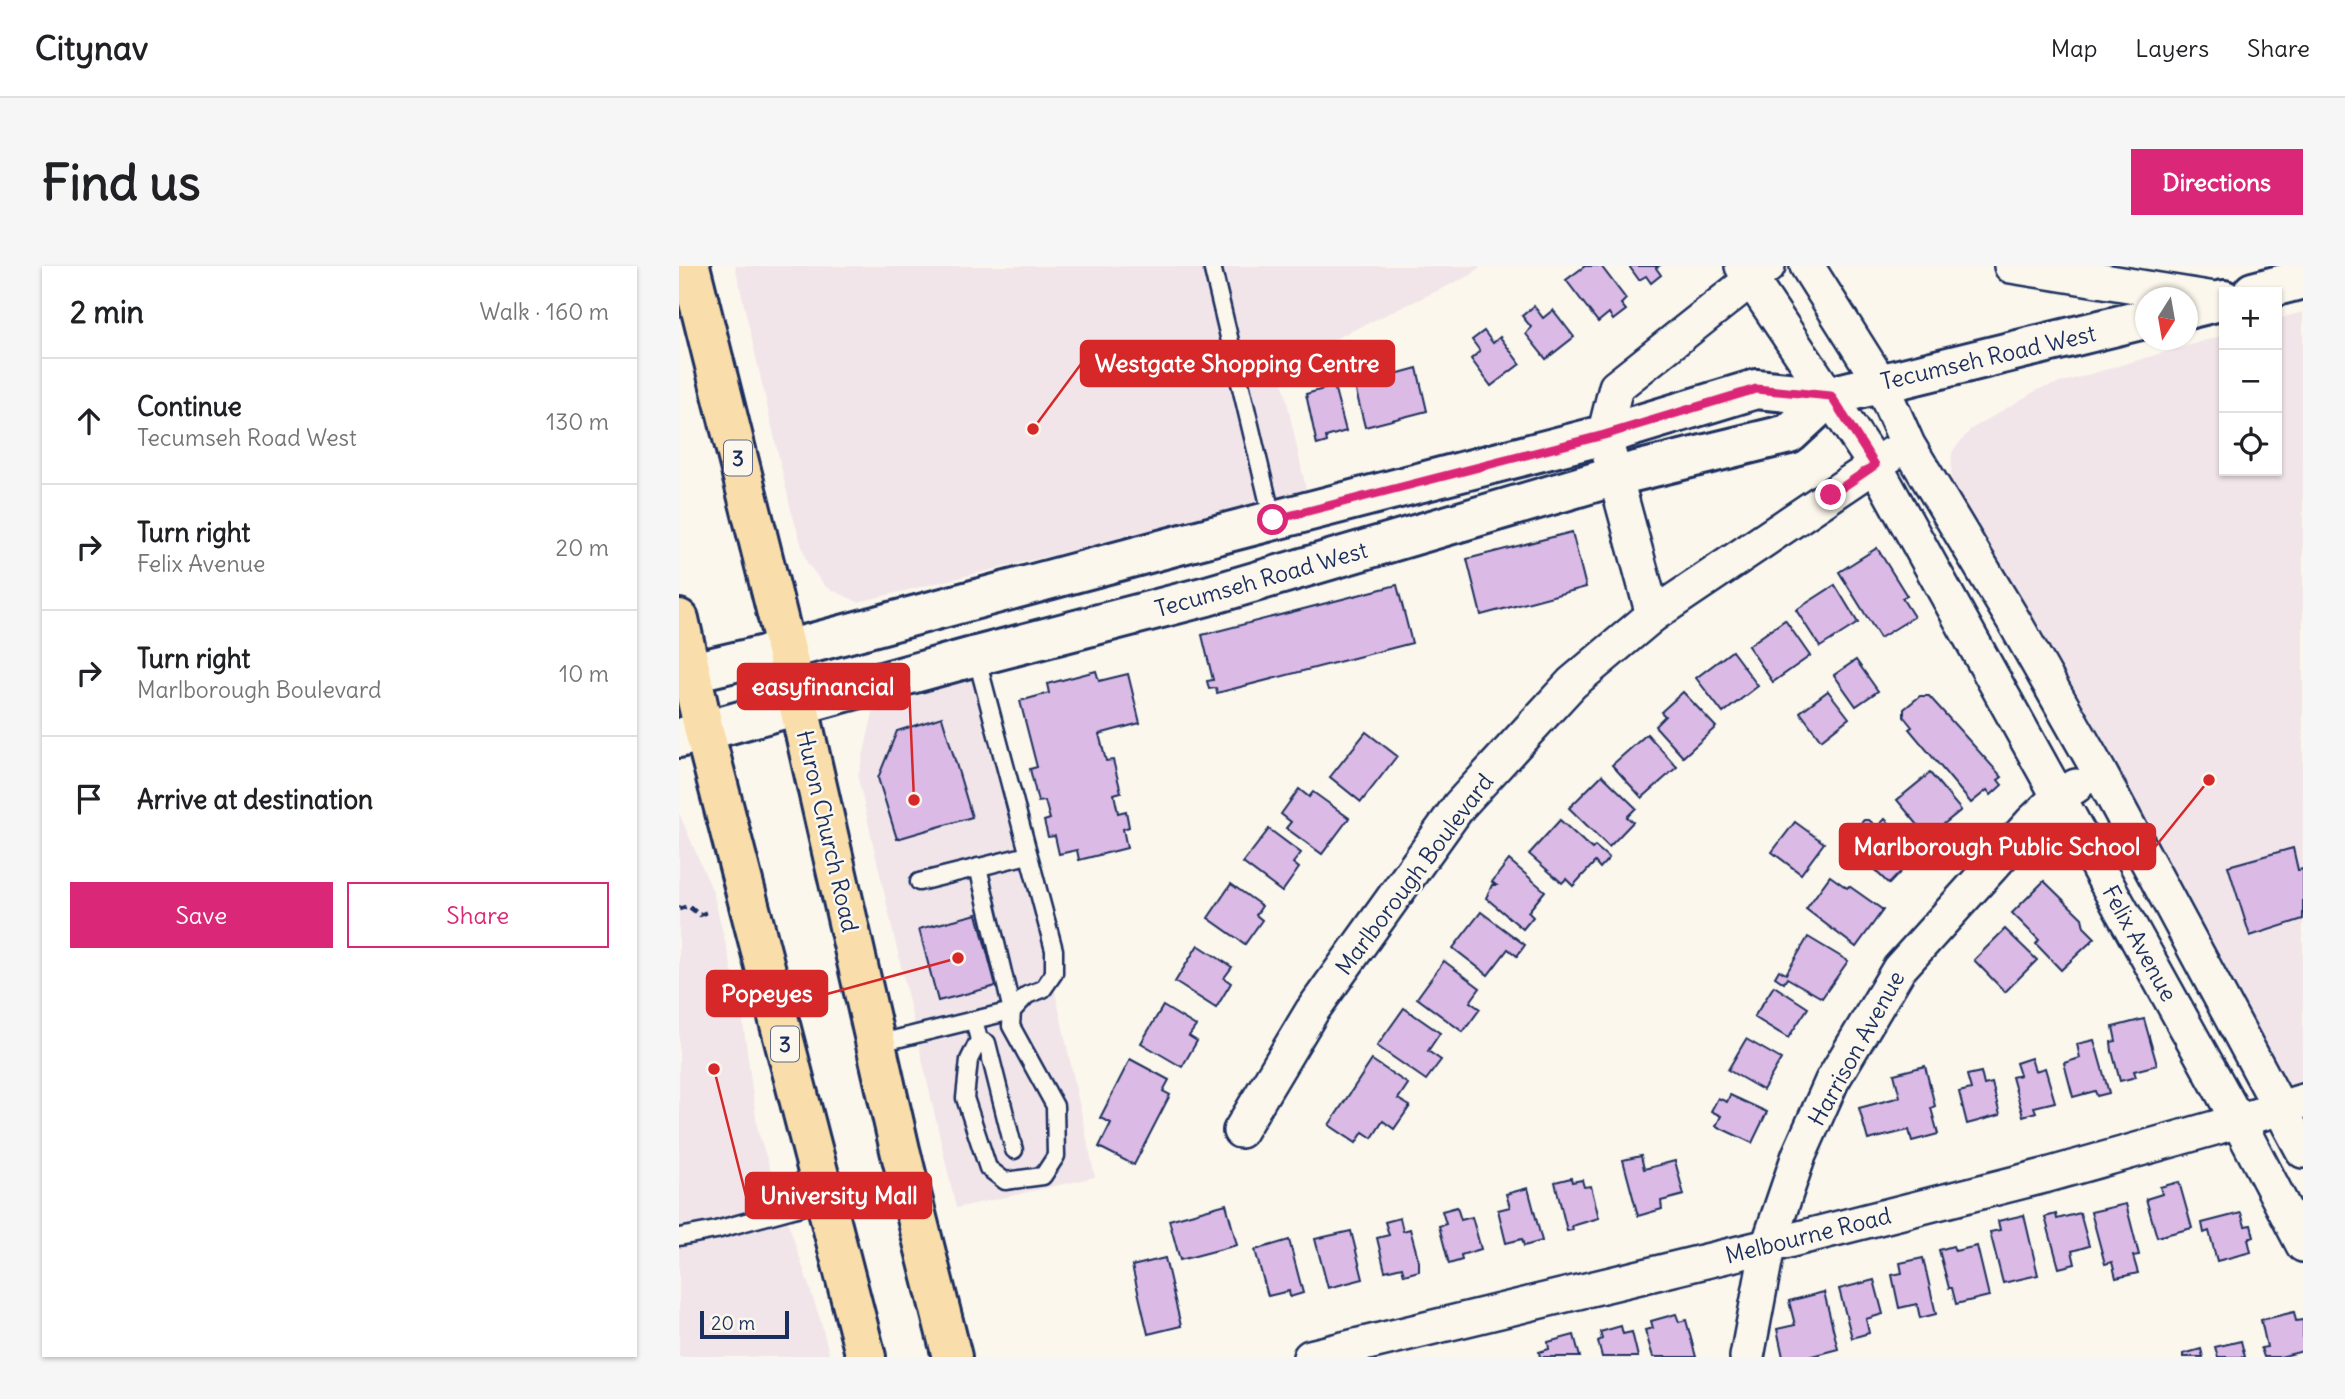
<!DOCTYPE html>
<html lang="en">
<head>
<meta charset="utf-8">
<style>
  :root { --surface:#fff; --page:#f6f6f6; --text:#202124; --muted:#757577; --line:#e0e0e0; --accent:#db2777 }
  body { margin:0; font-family:Delius,sans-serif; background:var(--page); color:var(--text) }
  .controls { position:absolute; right:21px; top:21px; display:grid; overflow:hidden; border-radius:0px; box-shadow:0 2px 5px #0004 }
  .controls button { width:63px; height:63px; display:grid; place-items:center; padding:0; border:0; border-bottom:2px solid var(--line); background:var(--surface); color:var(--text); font:35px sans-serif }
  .compass { position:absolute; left:1456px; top:21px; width:63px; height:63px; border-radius:50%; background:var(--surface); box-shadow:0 2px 5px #0004; rotate:191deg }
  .scale { position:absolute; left:21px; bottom:18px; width:89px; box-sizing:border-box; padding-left:7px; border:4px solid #1b2f5e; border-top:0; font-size:19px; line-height:24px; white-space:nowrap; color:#1b2f5e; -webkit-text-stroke:5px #fbf7ec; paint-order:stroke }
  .stop { position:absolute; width:21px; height:21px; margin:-16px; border:5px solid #db2777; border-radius:50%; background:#fff }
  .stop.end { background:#db2777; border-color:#fff; box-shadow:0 2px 7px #0008 }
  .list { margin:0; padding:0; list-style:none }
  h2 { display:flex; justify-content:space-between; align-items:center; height:91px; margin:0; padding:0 28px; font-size:30px }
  h2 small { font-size:23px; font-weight:400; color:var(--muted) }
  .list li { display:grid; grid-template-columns:46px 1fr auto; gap:21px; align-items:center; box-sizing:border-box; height:126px; padding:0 28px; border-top:2px solid var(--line) }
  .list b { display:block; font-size:26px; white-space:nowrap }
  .list p { margin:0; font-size:23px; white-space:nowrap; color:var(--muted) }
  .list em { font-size:23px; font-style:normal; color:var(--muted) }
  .actions { display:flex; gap:14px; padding:21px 28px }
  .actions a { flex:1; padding:16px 0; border:2px solid var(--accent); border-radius:0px; text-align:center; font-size:24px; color:var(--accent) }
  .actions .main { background:var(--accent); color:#fff }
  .icon { flex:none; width:38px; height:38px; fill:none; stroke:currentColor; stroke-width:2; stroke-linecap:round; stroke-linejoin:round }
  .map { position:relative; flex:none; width:1624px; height:1091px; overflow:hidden; border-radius:0px }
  header { display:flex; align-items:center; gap:42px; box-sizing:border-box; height:98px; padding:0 35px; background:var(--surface); border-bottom:2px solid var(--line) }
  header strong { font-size:33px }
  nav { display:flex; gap:38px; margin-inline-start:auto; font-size:24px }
  .intro { display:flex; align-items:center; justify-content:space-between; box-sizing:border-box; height:168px; padding:0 42px }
  h1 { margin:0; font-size:49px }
  .button { padding:18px 32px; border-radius:0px; background:var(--accent); color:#fff; font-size:24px; font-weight:700 }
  main { display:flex; gap:42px; padding:0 42px }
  aside { flex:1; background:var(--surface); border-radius:0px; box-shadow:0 2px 5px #0004 }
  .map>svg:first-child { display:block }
</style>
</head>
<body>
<header>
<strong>Citynav</strong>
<nav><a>Map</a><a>Layers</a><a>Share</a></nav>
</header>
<div class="intro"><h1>Find us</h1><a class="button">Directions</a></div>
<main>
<aside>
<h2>2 min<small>Walk · 160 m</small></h2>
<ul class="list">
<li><svg class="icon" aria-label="ahead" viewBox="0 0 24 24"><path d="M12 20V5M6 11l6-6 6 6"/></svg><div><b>Continue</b><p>Tecumseh Road West</p></div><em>130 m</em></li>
<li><svg class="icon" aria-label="right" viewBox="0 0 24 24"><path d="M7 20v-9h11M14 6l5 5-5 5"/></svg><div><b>Turn right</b><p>Felix Avenue</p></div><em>20 m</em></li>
<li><svg class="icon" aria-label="right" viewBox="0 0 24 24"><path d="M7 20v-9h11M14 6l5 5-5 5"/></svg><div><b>Turn right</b><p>Marlborough Boulevard</p></div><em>10 m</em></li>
<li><svg class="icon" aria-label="arrive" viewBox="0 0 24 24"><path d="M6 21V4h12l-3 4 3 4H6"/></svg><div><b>Arrive at destination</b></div></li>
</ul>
<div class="actions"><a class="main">Save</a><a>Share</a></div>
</aside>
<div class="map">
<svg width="1624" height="1091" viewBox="0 0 1624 1091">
  <rect width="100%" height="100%" fill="#fbf7ec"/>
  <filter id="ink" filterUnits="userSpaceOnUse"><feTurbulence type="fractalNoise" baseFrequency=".0143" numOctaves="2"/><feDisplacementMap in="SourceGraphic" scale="14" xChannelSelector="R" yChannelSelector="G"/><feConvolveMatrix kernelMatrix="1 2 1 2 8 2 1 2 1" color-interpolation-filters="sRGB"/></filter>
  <g filter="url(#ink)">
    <g fill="#f1e5ea">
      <polygon points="56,0 802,0 792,9 600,99 628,228 179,336 147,321 128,297 112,244"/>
      <polygon points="1624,46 1624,825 1598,811 1272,216 1273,186 1292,163 1360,123 1545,69 1545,205 1598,205 1598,53"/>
      <polygon points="307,403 416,911 277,942 179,512 194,447"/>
      <polygon points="0,547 34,626 62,741 79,866 142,1056 151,1091 0,1091"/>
    </g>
    <g fill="#dbbae5" stroke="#1b2f5e" stroke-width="2">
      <polygon points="906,0 922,0 947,33 942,38 947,44 934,54 930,47 919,56 887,14"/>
      <polygon points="950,0 980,0 977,2 982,9 972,17 967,10 960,14"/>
      <polygon points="855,40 864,52 874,44 895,71 867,93 847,68 852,61 843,50"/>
      <polygon points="805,65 814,77 821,71 841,98 812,120 792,93 801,85 793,74"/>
      <polygon points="738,102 748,145 686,161 676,121 678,120 676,111 707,103 709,110"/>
      <polygon points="655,120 667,165 647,171 648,176 638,179 627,128"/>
      <polygon points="893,266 907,321 802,349 788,293"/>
      <polygon points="1198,282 1228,330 1223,332 1235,351 1201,372 1160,306"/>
      <polygon points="718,319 733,377 538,427 537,422 530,423 528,415 534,414 523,369"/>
      <polygon points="1156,319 1179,357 1141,381 1117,344"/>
      <polygon points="1106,354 1131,390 1094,416 1069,380"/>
      <polygon points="1053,385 1079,420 1044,447 1017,412"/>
      <polygon points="1177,394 1199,425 1177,440 1155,409"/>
      <polygon points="417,405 420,415 449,408 461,457 420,468 427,495 434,494 442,526 435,528 439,547 447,545 450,561 444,563 448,582 400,594 398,584 380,588 376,570 369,571 365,555 371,553 366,535 359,536 351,503 358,501 341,435 370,427 368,418"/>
      <polygon points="1149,425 1170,452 1142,474 1121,446"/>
      <polygon points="1004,426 1037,461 1004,491 976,460 986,450 982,446"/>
      <polygon points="1241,430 1250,430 1323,511 1319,514 1323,519 1312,529 1308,524 1292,537 1230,463 1233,461 1225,451 1225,443"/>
      <polygon points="263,451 293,551 218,573 199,512 218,465"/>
      <polygon points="687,466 718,490 682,536 651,511"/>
      <polygon points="968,468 998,501 963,532 933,499"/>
      <polygon points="1251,507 1282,544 1249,571 1218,534"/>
      <polygon points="923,509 957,542 948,551 954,556 930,581 890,542"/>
      <polygon points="620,523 630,531 634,526 670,552 643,588 607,562 612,556 602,548"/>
      <polygon points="1206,553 1234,581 1225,589 1231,596 1210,618 1175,584 1185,573 1178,566 1177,562 1185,554 1190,554 1198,561"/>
      <polygon points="881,554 913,583 916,580 930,592 921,602 916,596 894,620 887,613 883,617 850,588"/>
      <polygon points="1116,556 1145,577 1122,608 1093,586"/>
      <polygon points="590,563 622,587 614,597 620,602 603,626 564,597"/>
      <polygon points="1614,582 1619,604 1624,603 1624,653 1571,670 1549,600"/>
      <polygon points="830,594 866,625 849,646 854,651 844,663 807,632 813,619 817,619 813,616"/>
      <polygon points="1151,610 1168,622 1170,620 1204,644 1177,681 1127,643"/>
      <polygon points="1365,615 1403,652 1405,661 1416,672 1382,704 1357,678 1360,674 1333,647"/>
      <polygon points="552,618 583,640 577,649 583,654 566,678 529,652"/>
      <polygon points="802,646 846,679 838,690 829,683 809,709 774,682"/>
      <polygon points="298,648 317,720 259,735 240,663"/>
      <polygon points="1326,663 1358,694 1326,726 1295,694"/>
      <polygon points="1129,671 1169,695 1143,732 1108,712 1105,717 1096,711 1100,704 1107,708"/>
      <polygon points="519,679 553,701 545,712 552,717 537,742 496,716"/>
      <polygon points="765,695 801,722 791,736 801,743 784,766 738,732"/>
      <polygon points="1095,720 1129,742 1109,772 1075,751"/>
      <polygon points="484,740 517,760 510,770 518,775 503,801 462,777"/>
      <polygon points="725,742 761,767 749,785 762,794 747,814 698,780"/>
      <polygon points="1465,753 1478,799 1455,805 1457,811 1441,815 1433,785 1432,776 1437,775 1434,761"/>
      <polygon points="1067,773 1102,793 1084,824 1049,804"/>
      <polygon points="1415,774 1430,827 1418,830 1416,825 1394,831 1385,797 1401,792 1398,778"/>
      <polygon points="1352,792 1356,805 1366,802 1376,836 1355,841 1357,846 1344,850 1333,811 1341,809 1337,797"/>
      <polygon points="451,793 490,814 484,825 491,829 455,899 420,881 432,857 421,852"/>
      <polygon points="693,794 729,818 719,833 731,840 715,863 704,855 693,872 684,866 677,877 650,859"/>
      <polygon points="1246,800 1256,840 1252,842 1259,868 1233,875 1230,864 1189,874 1180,842 1221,831 1215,808"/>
      <polygon points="1302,806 1305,819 1313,817 1321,849 1288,858 1280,826 1292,823 1288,809"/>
      <polygon points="1051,829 1088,846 1073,877 1037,860 1042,850 1032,845 1039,832 1048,836"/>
      <polygon points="962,890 965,903 996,895 1005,929 982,935 983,943 959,950 944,894"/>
      <polygon points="892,912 893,916 903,914 905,921 912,920 920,952 893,960 894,964 888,965 876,916"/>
      <polygon points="1500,916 1513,962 1478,971 1467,933 1483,928 1481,921"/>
      <polygon points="849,922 863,975 845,980 843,973 827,977 819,944 831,941 827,928"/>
      <polygon points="547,938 558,979 501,994 490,954"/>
      <polygon points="1447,938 1460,989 1454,990 1459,1007 1437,1012 1433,996 1426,998 1412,946"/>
      <polygon points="778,941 782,954 793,951 802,983 782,989 783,994 770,998 760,960 767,958 763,945"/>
      <polygon points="1401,947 1410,980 1393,985 1396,998 1380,1002 1366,951 1377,948 1378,953"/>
      <polygon points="1562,947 1566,960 1572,959 1575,971 1569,973 1572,986 1538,995 1530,965 1525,967 1523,957"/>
      <polygon points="1345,949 1359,1009 1324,1017 1311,966 1321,964 1319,955"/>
      <polygon points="721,952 724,965 731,963 740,996 740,1005 725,1009 723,1001 706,1005 698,972 710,969 706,956"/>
      <polygon points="672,965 684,1013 649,1022 636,973"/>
      <polygon points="610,974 624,1027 611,1031 610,1025 589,1030 576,984"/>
      <polygon points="1274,980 1276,985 1298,980 1310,1030 1277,1038 1273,1022 1270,1022 1260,984"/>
      <polygon points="486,992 502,1060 469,1068 453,1000"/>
      <polygon points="1244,992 1257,1048 1241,1052 1238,1038 1220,1042 1213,1009 1223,1007 1221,997"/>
      <polygon points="1195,1014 1204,1048 1187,1053 1190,1067 1173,1072 1160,1023"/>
      <polygon points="1145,1026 1159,1083 1129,1091 1104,1091 1098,1063 1116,1059 1110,1035"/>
      <polygon points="1615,1046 1617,1055 1624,1054 1624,1085 1601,1091 1585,1091 1582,1082 1588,1081 1582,1054"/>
      <polygon points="997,1048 1000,1056 1007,1054 1017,1091 974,1091 966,1064 974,1062 972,1055"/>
      <polygon points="942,1060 944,1068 953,1066 959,1091 923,1091 919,1075 923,1073 921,1066"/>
      <polygon points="895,1069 901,1091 861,1091 860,1086 870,1083 869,1076"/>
      <polygon points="1562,1075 1566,1091 1539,1091 1536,1081"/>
      <polygon points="1522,1083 1524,1091 1504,1091 1504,1088"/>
    </g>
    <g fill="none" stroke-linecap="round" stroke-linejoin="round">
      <defs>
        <g id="service">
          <polyline points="533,0 594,255"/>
          <polyline points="240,616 349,589"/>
          <polyline points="295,754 333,745 299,601"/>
          <polyline points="300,774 308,777 335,884"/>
          <polyline points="197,778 295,754 300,774 290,794 286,832 309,902 326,915 364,910 377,890 376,840 332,760 333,745 348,729 364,723 375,707 375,684 297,390"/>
          <polyline points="0,971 37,964 147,934"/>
        </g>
        <g id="minor">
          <polyline points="1063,0 1196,199 1559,855 1624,979"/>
          <polyline points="1128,0 1201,116 1229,179 1336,357 1421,507 1624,885"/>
          <polyline points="1332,0 1542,34"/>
          <polyline points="974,349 925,169 937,121 1089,0"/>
          <polyline points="561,865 633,745 780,540 893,417 974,349 1213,188"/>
          <polyline points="631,1091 1089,980 1365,910 1539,861 1624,835"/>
          <polyline points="1068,1091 1089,980 1120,889 1153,815 1220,703 1352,557 1380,530 1397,520"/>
        </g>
        <g id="secondary">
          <polyline points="1574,26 1624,13"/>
          <polyline points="1508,43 1545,34"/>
          <polyline points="0,409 107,384 511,276 925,169 1077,123 1151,130 1466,53"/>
          <polyline points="0,472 297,390 528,330 937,210 1110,168 1151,130"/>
        </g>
        <g id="trunk">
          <polyline points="11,0 107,384 221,884 273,1091"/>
          <polyline points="0,353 25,465 187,1091"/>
        </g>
      </defs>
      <use href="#service" stroke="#1b2f5e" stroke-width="21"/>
      <use href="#minor" stroke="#1b2f5e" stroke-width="38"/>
      <use href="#secondary" stroke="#1b2f5e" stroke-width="44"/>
      <use href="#trunk" stroke="#1b2f5e" stroke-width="44"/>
      <polyline stroke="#1b2f5e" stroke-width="4.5" stroke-dasharray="7 5" stroke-linecap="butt" points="0,643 9,640 21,649 31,645"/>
      <use href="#service" stroke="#fbf7ec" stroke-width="16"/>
      <use href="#minor" stroke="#fbf7ec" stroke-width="33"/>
      <use href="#secondary" stroke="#fbf7ec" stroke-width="38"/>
      <use href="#trunk" stroke="#f9deab" stroke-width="38"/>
    </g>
  </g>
  <g fill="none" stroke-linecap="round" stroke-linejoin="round" filter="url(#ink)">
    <polyline stroke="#db2777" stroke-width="9" points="594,254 925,169 1077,123 1152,130 1196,199 1152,229"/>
  </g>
  <g text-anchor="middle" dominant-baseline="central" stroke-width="5" stroke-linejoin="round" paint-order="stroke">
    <g fill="#fbf7ec" stroke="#5e6b89" stroke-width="2">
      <rect x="45" y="174.5" width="28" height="35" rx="5"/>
      <rect x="92" y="760.5" width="28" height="35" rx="5"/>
    </g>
    <g font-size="21" font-weight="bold" fill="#1b2f5e">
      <text x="59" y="192">3</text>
      <text x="106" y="778">3</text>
    </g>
    <g font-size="23" fill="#1b2f5e" stroke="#fbf7ec">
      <text transform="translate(1309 91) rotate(-13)">Tecumseh Road West</text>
      <text transform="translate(582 313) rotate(-16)">Tecumseh Road West</text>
      <text transform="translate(149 565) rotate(77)">Huron Church Road</text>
      <text transform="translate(735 608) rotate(-53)">Marlborough Boulevard</text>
      <text transform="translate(1461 677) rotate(61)">Felix Avenue</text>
      <text transform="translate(1177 782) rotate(-61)">Harrison Avenue</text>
      <text transform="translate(1129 969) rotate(-14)">Melbourne Road</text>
    </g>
  </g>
  <path fill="none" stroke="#d62828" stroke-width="2.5" d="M354 163L402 98M235 534L230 420M1530 514L1476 581M279 692L148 728M35 803L67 930"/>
  <g fill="#d62828" stroke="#fbf7ec" stroke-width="2.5">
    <circle cx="354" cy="163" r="7"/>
    <circle cx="235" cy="534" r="7"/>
    <circle cx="1530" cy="514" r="7"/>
    <circle cx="279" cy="692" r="7"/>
    <circle cx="35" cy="803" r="7"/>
  </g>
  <g fill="#d62828" stroke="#d62828" stroke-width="2.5">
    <rect x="402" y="75" width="313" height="45" rx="7"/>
    <rect x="59" y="398" width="171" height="45" rx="7"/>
    <rect x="1161" y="558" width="315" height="45" rx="7"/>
    <rect x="28" y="705" width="120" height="45" rx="7"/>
    <rect x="67" y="907" width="185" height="45" rx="7"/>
  </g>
  <g font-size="24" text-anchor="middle" font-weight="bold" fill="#fff">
    <text x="558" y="106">Westgate Shopping Centre</text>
    <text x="144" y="429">easyfinancial</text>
    <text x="1318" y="589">Marlborough Public School</text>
    <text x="88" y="736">Popeyes</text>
    <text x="160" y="938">University Mall</text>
  </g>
</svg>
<div class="controls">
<button>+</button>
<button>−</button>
<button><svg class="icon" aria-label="locate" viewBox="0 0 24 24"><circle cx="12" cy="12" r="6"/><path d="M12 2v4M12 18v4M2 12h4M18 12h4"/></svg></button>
</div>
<svg class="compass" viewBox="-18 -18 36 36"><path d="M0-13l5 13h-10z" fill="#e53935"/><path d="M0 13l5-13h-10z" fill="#757577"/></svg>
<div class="scale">20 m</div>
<div class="stop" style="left:594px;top:254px"></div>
<div class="stop end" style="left:1152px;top:229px"></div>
</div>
</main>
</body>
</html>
